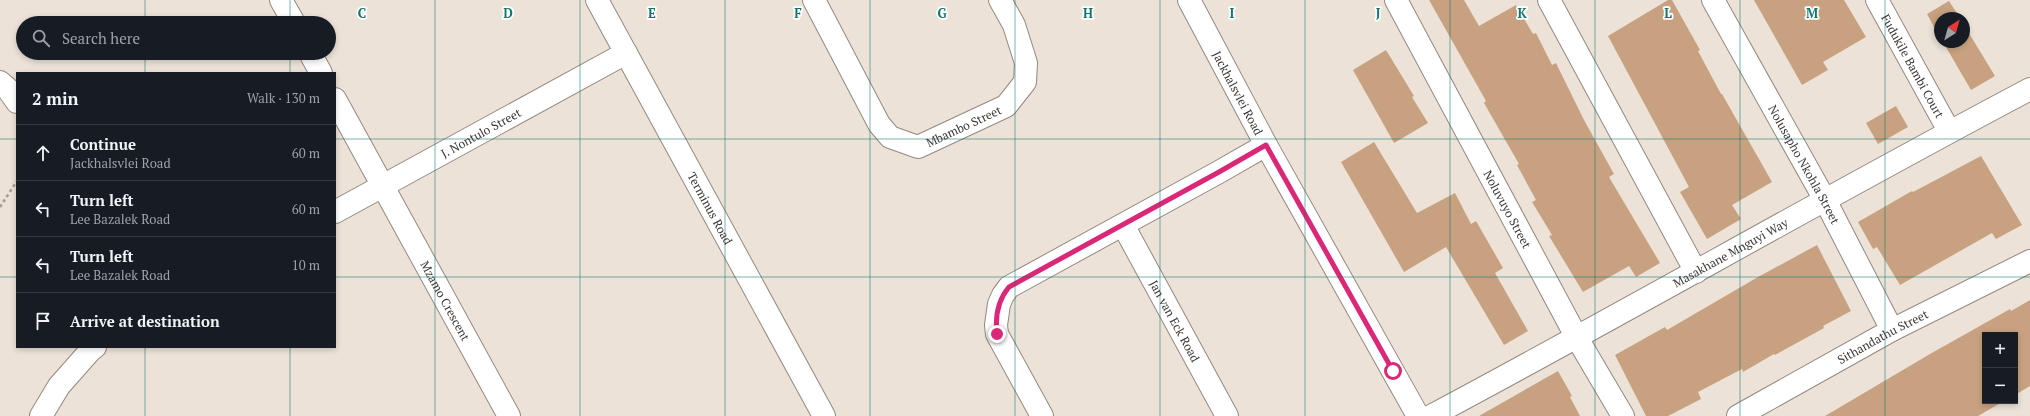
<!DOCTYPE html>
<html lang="en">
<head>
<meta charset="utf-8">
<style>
  :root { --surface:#171b24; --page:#20242c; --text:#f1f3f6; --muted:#9ea1a6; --line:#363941 }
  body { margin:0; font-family:"PT Serif",serif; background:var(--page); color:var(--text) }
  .controls { position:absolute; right:12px; bottom:12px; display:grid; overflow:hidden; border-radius:0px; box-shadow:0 2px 6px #0003 }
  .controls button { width:36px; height:36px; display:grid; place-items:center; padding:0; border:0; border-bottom:1px solid var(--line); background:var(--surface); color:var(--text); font:20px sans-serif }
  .compass { position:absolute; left:1934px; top:12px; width:36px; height:36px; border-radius:50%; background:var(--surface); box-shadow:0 2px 6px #0003; rotate:37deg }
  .stop { position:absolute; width:12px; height:12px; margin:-9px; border:3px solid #db2777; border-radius:50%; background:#fff }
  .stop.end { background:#db2777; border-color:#fff; box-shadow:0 1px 4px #0008 }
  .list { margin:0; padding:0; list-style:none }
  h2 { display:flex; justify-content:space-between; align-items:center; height:52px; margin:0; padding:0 16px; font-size:17px }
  h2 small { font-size:13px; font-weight:400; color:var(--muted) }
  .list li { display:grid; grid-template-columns:26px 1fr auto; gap:12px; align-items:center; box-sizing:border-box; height:56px; padding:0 16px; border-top:1px solid var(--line) }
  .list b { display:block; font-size:15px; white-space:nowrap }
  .list p { margin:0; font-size:13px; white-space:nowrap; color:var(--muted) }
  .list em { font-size:13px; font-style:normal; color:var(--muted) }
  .icon { flex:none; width:22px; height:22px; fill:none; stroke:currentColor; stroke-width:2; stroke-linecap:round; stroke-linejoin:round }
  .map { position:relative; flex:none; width:2030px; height:416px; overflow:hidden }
  .search { position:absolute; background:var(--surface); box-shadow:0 2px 6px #0003; left:16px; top:16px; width:320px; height:44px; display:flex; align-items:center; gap:10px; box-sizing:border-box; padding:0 14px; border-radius:22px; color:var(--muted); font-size:15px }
  .panel { position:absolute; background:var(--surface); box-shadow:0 2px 6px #0003; left:16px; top:72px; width:320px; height:276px; border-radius:0px }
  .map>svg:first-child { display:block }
</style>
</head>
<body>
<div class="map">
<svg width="2030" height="416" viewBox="0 0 2030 416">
  <rect width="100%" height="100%" fill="#ece2d8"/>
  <g fill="#c8a280">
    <polygon points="1429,0 1464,0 1479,26 1516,5 1533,34 1536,33 1552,65 1556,63 1584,120 1614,174 1609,177 1660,263 1636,277 1629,266 1583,292 1549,236 1552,235 1532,202 1536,200 1517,165 1519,164 1484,103 1486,101"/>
    <polygon points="1668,0 1672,0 1700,50 1698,51 1721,94 1722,94 1772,182 1732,205 1741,219 1707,239 1680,192 1689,187 1608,36"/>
    <polygon points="1754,0 1844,0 1866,37 1823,62 1828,70 1802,85"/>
    <polygon points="1949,1 1960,18 1940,18 1940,38 1927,14"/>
    <polygon points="1964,25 1995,76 1971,90 1943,42 1964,42"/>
    <polygon points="1386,50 1414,96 1412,97 1428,123 1394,143 1353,70"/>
    <polygon points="1896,106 1908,127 1878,144 1866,123"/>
    <polygon points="1374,142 1417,213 1455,193 1471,224 1476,221 1503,268 1495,273 1528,331 1504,345 1446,247 1404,272 1341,162"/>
    <polygon points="1981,156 2022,225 1996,239 1992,233 1900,285 1877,247 1873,249 1858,222 1912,191 1913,192"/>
    <polygon points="1817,245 1851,311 1823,326 1824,328 1775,355 1774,354 1743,372 1742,369 1698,392 1701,399 1668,416 1646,416 1615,355 1665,327 1667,330 1758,277"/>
    <polygon points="2030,300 2030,386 2015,395 2015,335 1985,335 1985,401 2004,401 1978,416 1825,416 1930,354 2010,309 2011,311"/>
    <polygon points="1558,371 1572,396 1570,397 1580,416 1479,416"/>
  </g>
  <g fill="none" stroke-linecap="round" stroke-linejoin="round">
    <defs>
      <g id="street">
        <polyline points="281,0 294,23"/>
        <path id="s1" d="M 814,0 L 879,124 L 890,137 L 918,147 L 1006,106 L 1025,82 L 1026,63 L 1014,25 L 1000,0"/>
        <path id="s2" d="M 1189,0 L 1266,145 L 1418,416"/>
        <path id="s3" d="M 1396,0 L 1577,338 L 1623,416"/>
        <polyline points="1549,0 1696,272"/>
        <path id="s4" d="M 1713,0 L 1825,200 L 1892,330"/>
        <path id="s5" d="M 1877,0 L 1949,131"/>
        <polyline points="310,53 321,73"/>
        <polyline points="0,82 7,88 17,102"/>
        <path id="s6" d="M 335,99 L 509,416"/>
        <path id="s7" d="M 335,212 L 626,53"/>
        <path id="s8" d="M 1123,225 L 1227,416"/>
        <polyline points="41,416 59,386 90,351 95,347"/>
        <polyline points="1042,416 997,334 996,325 999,304 1003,295 1009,287 1219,172 1266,145"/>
        <path id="s9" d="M 1431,416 C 1632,309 1829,195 2030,89"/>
        <path id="s10" d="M 1738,416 L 1892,330 L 2030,261"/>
      </g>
      <g id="secondary">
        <path id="s11" d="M 597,0 L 824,416"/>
      </g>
    </defs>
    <use href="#street" stroke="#938980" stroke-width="24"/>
    <use href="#secondary" stroke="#938980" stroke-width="24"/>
    <polyline stroke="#a39b94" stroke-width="2.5" stroke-dasharray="3 3" stroke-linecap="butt" points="0,207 17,181"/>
    <use href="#street" stroke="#fff" stroke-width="22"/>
    <use href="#secondary" stroke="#fff" stroke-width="22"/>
  </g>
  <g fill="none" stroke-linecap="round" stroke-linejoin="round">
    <path stroke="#db2777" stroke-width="5" d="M 997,334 C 995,317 998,300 1009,287 L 1219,172 L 1266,145 L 1393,371"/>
  </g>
  <path fill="none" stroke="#0f766e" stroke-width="1" stroke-opacity="0.55" d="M 145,0 L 145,23M 290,0 L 290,23M 435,0 L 435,416M 580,0 L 580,416M 725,0 L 725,416M 870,0 L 870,416M 1015,0 L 1015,416M 1160,0 L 1160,416M 1305,0 L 1305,416M 1450,0 L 1450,416M 1595,0 L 1595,416M 1740,0 L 1740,416M 1885,0 L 1885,416M 145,53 L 145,73M 290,53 L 290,73M 0,139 L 17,139M 335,139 L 2030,139M 0,277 L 17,277M 335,277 L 2030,277M 145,347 L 145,416M 290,347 L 290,416"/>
  <g text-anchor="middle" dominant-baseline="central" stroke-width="3.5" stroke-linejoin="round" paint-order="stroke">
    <g font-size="12" fill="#3b3734" stroke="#fff">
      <text stroke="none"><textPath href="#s5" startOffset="75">Fudukile Bambi Court</textPath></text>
      <text stroke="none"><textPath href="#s2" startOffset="105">Jackhalsvlei Road</textPath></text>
      <text stroke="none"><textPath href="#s1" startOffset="237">Mbambo Street</textPath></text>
      <text stroke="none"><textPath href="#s7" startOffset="166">J. Nontulo Street</textPath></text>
      <text stroke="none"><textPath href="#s4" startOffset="188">Nolusapho Nkohla Street</textPath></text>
      <text stroke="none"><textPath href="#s11" startOffset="237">Terminus Road</textPath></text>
      <text stroke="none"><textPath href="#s3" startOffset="237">Noluvuyo Street</textPath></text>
      <text stroke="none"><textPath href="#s9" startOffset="341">Masakhane Mnguyi Way</textPath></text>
      <text stroke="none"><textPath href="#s6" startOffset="230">Mzamo Crescent</textPath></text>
      <text stroke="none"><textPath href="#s8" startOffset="109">Jan van Eck Road</textPath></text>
      <text stroke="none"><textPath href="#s10" startOffset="165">Sithandathu Street</textPath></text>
    </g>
  </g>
  <g font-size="13" text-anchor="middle" font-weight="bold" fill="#0f766e" stroke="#fff" stroke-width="3.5" stroke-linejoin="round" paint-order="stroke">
    <text x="362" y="18">C</text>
    <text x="508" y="18">D</text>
    <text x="652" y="18">E</text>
    <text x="798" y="18">F</text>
    <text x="942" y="18">G</text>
    <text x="1088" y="18">H</text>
    <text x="1232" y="18">I</text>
    <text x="1378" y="18">J</text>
    <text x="1522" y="18">K</text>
    <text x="1668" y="18">L</text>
    <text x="1812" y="18">M</text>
  </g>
</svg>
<div class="controls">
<button>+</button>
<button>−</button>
</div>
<svg class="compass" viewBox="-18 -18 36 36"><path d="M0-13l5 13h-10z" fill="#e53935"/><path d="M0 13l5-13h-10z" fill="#9ea1a6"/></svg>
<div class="stop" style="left:1393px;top:371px"></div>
<div class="stop end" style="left:997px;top:334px"></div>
<div class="search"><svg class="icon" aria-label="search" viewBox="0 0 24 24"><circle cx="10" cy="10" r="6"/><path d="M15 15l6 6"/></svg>Search here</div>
<section class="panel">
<h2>2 min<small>Walk · 130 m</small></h2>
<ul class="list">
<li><svg class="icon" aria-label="ahead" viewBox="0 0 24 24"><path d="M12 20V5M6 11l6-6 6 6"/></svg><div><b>Continue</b><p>Jackhalsvlei Road</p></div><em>60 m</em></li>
<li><svg class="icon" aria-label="left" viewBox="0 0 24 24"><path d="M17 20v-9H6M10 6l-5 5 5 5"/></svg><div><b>Turn left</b><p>Lee Bazalek Road</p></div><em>60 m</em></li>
<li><svg class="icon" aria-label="left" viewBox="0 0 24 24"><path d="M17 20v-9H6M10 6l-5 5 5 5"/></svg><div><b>Turn left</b><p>Lee Bazalek Road</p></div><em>10 m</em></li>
<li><svg class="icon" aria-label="arrive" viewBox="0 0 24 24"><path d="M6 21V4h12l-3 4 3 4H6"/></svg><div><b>Arrive at destination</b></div></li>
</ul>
</section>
</div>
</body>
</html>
